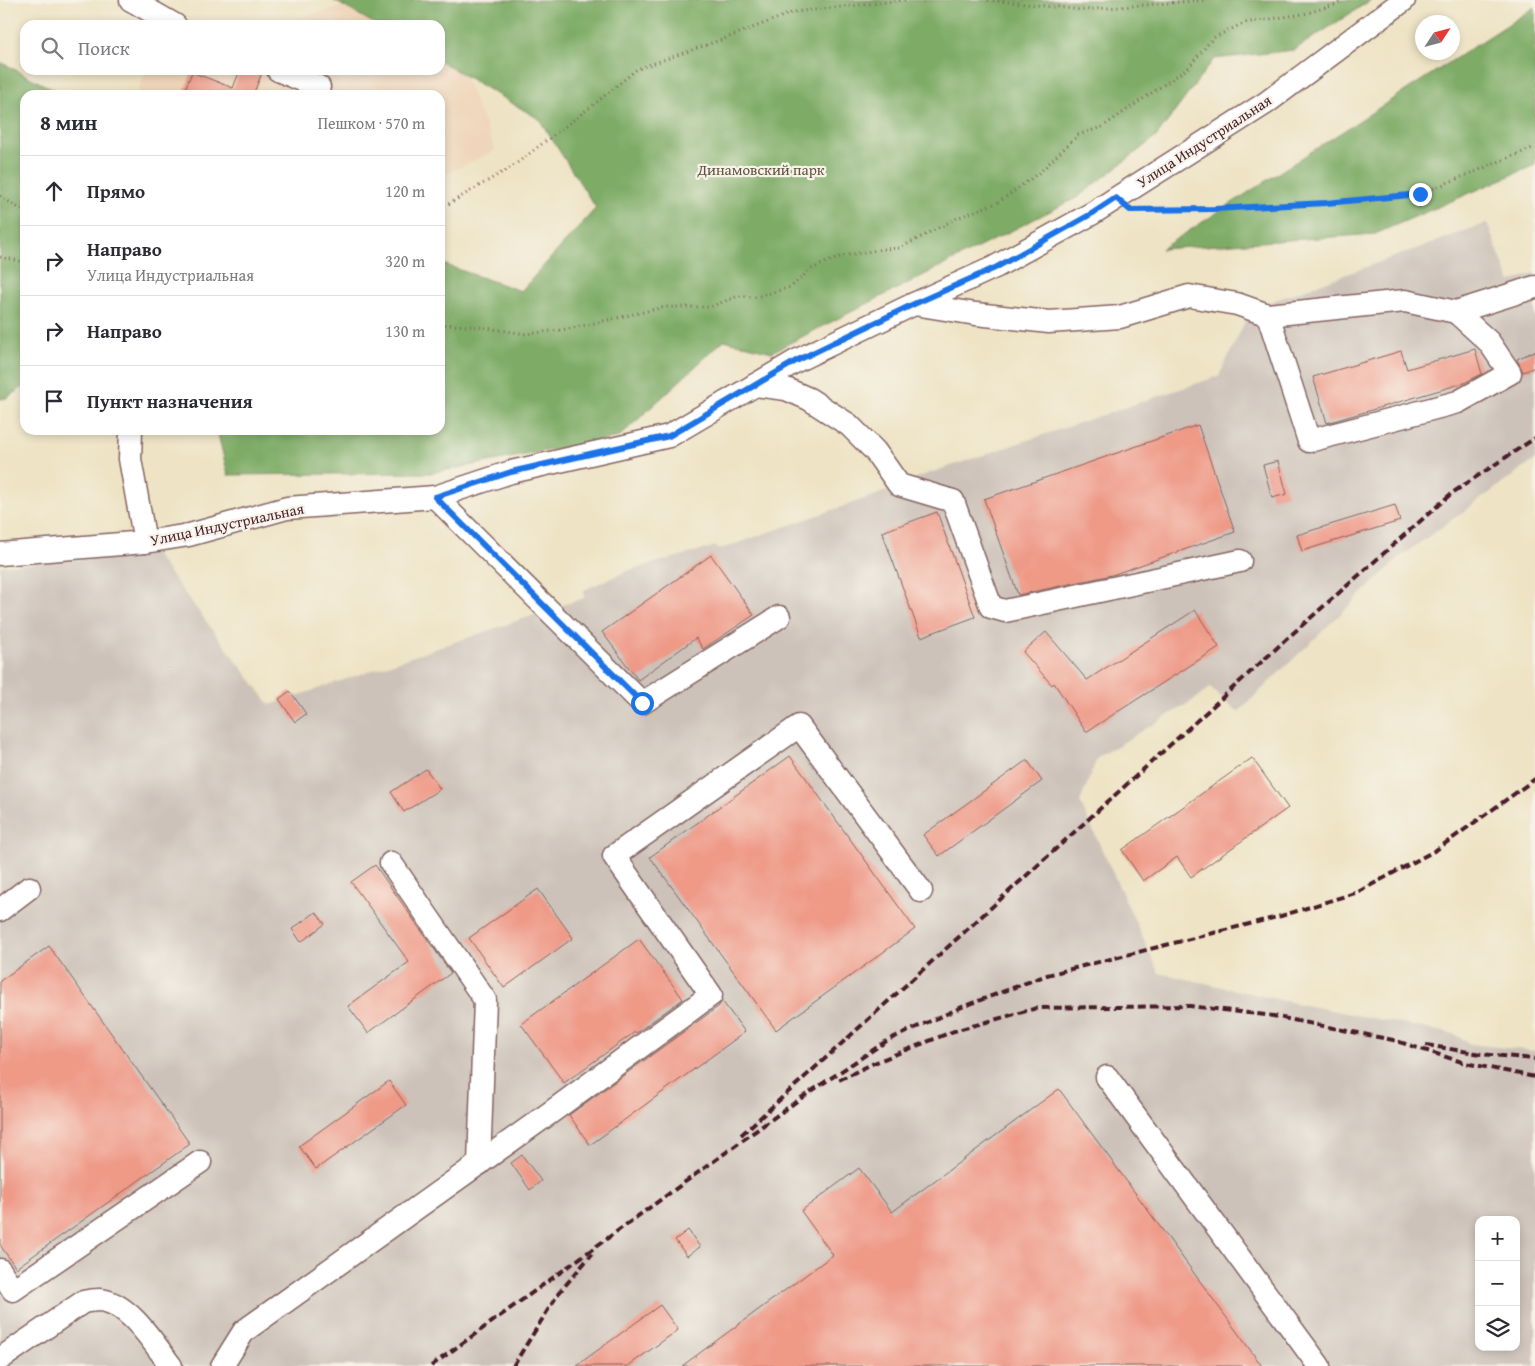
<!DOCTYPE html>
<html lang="ru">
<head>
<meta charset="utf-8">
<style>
  :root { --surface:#fff; --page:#f2f2f3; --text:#2b2b33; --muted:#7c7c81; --line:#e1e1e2 }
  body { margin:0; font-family:"Gentium Book Plus",serif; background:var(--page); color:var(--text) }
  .controls { position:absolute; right:15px; bottom:15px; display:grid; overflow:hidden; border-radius:10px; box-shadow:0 2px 8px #0003 }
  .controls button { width:45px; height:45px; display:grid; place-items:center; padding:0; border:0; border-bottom:1px solid var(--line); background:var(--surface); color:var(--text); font:25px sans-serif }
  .compass { position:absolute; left:1415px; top:15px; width:45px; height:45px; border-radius:50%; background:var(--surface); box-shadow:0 2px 8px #0003; rotate:54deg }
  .stop { position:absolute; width:15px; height:15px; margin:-11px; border:4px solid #1a73e8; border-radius:50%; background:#fff }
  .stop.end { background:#1a73e8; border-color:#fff; box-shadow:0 1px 5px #0008 }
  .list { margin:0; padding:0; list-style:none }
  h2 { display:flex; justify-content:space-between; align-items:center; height:65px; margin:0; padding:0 20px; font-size:21px }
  h2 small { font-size:16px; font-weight:400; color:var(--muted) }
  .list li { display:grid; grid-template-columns:32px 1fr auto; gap:15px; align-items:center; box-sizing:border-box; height:70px; padding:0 20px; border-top:1px solid var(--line) }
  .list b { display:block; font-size:19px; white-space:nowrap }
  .list p { margin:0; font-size:16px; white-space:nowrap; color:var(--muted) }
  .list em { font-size:16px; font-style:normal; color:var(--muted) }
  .icon { flex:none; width:28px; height:28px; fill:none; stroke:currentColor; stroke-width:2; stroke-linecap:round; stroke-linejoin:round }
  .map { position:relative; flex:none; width:1535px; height:1366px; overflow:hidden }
  .search { position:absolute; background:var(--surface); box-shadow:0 2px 8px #0003; left:20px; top:20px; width:425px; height:55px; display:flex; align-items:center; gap:12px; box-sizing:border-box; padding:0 18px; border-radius:15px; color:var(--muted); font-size:19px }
  .panel { position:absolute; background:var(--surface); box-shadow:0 2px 8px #0003; left:20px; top:90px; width:425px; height:345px; border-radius:15px }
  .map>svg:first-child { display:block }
</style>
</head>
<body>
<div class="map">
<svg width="1535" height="1366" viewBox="0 0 1535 1366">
  <rect width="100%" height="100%" fill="#f7f3e8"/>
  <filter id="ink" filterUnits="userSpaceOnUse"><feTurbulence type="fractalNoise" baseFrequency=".02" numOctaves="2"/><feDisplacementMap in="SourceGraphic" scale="10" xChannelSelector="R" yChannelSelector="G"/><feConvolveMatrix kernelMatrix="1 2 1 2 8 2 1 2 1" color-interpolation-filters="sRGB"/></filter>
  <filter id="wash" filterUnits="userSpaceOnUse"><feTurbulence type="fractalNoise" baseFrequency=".0096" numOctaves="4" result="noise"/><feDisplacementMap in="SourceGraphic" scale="20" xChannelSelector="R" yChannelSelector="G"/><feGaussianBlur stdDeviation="1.12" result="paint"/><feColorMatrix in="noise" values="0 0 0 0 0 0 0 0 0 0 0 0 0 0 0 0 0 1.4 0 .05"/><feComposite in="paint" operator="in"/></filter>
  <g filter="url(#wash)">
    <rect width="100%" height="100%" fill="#eee3c5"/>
    <polygon fill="#efd6bb" points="366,0 433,0 495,150 440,177 440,95 136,95 147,70 440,70 440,25 273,25"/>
    <path fill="#cdc2b9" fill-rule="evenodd" d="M 1487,223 L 1510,282 L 1535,273 L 1535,460 L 1400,557 L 1238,712 L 1210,687 L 1197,698 L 1097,758 L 1080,802 L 1159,973 L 1294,1003 L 1454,1034 L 1470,1044 L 1535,1051 L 1535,1366 L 0,1366 L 0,566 L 154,553 L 270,705 L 584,598 L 584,590 L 627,571 L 716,546 L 718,550 L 890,490 L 899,485 L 927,474 L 1219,376 L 1251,309 ZM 1479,1220 L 1516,1220 L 1516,1347 L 1479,1347 Z"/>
    <g fill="#7eac66" stroke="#646648">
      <polygon points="333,0 1371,0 1294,50 1214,59 1156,137 1078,197 772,352 724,340 619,437 431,473 228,475 217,430 440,430 440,263 521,291 596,208 539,119 440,61 440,25 377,25"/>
      <polygon points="1535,7 1535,165 1375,234 1161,249"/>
      <polygon points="0,62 64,95 25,95 25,386 6,398 0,399"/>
    </g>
    <g id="blocks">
      <g fill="#ef9987">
        <polygon points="240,70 263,70 253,95 192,95 184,92 192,72 233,88"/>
        <polygon points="1475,349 1482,374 1464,383 1327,423 1313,377 1401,351 1407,369"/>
        <polygon points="1535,351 1535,367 1523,372 1517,359"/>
        <polygon points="1198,425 1235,532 1112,575 1018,595 984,499"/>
        <polygon points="1278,461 1287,494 1272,498 1263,465"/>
        <polygon points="1395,505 1400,521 1302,551 1297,535"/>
        <polygon points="937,512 975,617 921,637 882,532"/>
        <polygon points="711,555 754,615 703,649 696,638 638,680 602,632"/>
        <polygon points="1195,610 1219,647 1086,732 1054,683 1052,685 1023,652 1046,632 1087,680"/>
        <polygon points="290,691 306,714 295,722 279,699"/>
        <polygon points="790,756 915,929 776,1030 650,857"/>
        <polygon points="1252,758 1288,808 1191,877 1177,857 1143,881 1122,850"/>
        <polygon points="1027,760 1042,781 939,856 923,835"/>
        <polygon points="426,769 440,789 404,812 391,792"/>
        <polygon points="375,865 451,973 368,1033 348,1006 409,962 351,882"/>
        <polygon points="538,889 573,938 504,988 469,938"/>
        <polygon points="316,912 325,924 301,942 292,929"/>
        <polygon points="639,939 683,999 636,1033 635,1032 564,1083 521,1024"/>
        <polygon points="49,946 190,1144 16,1268 0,1245 0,981"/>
        <polygon points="722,1001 745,1032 590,1145 569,1115 719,1006"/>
        <polygon points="389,1081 406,1105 316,1169 299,1146"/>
        <polygon points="1059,1089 1262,1366 682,1366 833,1255 801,1211 859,1168 892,1212"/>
        <polygon points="522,1155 541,1181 530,1190 511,1163"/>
        <polygon points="688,1230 700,1247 687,1256 675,1240"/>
        <polygon points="660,1305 678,1330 628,1366 576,1366"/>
      </g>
    </g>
  </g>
  <g filter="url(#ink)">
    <use href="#blocks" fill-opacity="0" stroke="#836461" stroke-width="1"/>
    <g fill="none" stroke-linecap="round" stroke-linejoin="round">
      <defs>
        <g id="minor">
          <polyline points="131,0 175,25"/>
          <polyline points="278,70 319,87"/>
          <polyline points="914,304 976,314 1049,322 1120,317 1189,296 1237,304 1268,315 1309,441 1458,402 1510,373 1489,342 1456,312"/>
          <polyline points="1268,315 1405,301 1456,312 1535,287"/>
          <polyline points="755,385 786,389 809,399 849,425 875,451 899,485 953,501 991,607 1005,611 1240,561"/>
          <polyline points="131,430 130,459 145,542"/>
          <polyline points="435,497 642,703 779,617"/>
          <polyline points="0,554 145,542 189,535 287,508 435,497 511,472 669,436 796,361 914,304 995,267 1093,213 1266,103 1404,0"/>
          <polyline points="391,863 485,1000 479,1164"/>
          <polyline points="0,910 29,888"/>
          <polyline points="1107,1077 1319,1366"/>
          <polyline points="0,1270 13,1290 200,1162"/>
          <path d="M 0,1359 L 83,1302 C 88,1301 94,1300 99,1300 C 128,1301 155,1345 171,1366"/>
          <polyline points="222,1366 244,1331 554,1110 711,995 614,856 799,726 921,891"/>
        </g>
      </defs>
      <use href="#minor" stroke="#836461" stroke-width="25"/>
      <g stroke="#836461" stroke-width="3" stroke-dasharray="1 4" stroke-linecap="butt">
        <polyline points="988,0 1083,10 1206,0"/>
        <polyline points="0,196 25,212"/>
        <polyline points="440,209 513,166 597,102 637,69 721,40 794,12 906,0"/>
        <polyline points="1135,209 1214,209 1326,203 1420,194 1535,147"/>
        <polyline points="0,257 25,262"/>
        <polyline points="440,324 479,327 526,334 568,329 665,307 710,307 738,296 756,297 791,287 811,269 842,256 884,249 900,248 957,218 999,202 1040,172 1078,135 1102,127 1188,68 1213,38 1244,23 1303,14 1335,5 1342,0"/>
      </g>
      <use href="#minor" stroke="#fff" stroke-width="22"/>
      <g stroke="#4a1f2b" stroke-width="4" stroke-dasharray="8 4" stroke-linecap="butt">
        <polyline points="1426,1045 1481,1054 1535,1059"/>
        <polyline points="839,1080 874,1063 954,1031 1037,1008 1190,1006 1273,1016 1393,1040 1465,1063 1535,1077"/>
        <polyline points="741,1135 1290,636 1452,493 1535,438"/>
        <polyline points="431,1366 801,1098 888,1040 962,1007 1047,975 1281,916 1358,892 1436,850 1535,779"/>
        <polyline points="513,1366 558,1294 592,1254"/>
      </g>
    </g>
  </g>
  <g fill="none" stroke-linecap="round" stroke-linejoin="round" filter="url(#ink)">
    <polyline stroke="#1a73e8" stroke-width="6" points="642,703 435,497 511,472 669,436 796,361 914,304 995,268 1093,213 1116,198 1130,210 1214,209 1326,203 1420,194"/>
  </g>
  <g text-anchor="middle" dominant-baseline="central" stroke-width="4.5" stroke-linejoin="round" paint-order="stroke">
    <g font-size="15" fill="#4a1f2b" stroke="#f7f3e8">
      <text transform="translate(1204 141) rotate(-33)">Улица Индустриальная</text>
      <text transform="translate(227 524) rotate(-12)">Улица Индустриальная</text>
    </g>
    <g font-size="15" fill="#635241" stroke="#f7f3e8">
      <text x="761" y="169">Динамовский парк</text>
    </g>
  </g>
</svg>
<div class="controls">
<button>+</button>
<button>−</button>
<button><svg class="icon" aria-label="layers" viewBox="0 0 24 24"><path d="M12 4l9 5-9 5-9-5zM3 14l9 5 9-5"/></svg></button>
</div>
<svg class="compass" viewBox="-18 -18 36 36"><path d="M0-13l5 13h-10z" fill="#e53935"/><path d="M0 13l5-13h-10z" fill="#7c7c81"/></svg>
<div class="stop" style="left:642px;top:703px"></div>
<div class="stop end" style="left:1420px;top:194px"></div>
<div class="search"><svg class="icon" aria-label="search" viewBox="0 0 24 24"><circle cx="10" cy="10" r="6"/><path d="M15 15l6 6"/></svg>Поиск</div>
<section class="panel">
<h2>8 мин<small>Пешком · 570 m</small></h2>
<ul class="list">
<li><svg class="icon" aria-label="ahead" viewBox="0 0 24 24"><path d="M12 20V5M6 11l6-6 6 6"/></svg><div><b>Прямо</b></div><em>120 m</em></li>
<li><svg class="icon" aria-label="right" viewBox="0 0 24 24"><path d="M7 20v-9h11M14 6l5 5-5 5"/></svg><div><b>Направо</b><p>Улица Индустриальная</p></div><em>320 m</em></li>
<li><svg class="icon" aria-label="right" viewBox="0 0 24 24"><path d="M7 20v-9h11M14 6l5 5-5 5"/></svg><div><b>Направо</b></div><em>130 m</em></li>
<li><svg class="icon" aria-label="arrive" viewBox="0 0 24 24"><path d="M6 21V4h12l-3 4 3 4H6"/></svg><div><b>Пункт назначения</b></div></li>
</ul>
</section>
</div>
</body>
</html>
